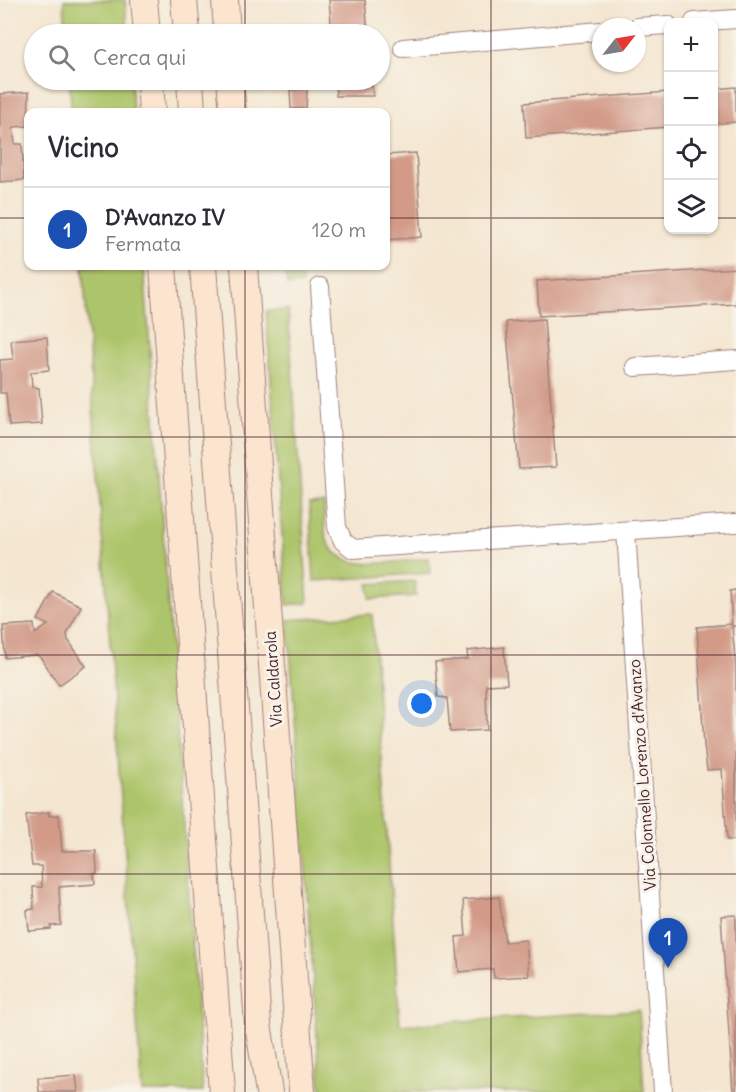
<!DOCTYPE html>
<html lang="it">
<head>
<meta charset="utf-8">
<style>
  :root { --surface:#fff; --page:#f7f7f7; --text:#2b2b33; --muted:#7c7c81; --line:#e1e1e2; --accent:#d93025 }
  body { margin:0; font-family:Delius,sans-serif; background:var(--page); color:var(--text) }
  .controls { position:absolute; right:18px; top:18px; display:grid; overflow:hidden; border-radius:12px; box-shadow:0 2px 4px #0004 }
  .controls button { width:54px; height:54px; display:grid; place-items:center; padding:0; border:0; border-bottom:2px solid var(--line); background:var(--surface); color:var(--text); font:30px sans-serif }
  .compass { position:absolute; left:592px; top:18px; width:54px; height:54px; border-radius:50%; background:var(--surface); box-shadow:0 2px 4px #0004; rotate:59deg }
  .you { position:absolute; left:422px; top:704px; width:21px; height:21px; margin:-15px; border:4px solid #fff; border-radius:50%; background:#1a73e8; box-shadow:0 0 0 9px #1a73e833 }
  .badge { display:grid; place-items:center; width:39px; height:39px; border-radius:50%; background:var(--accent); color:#fff; font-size:20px; font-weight:700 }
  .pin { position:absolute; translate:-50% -50px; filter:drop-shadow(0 2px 3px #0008) }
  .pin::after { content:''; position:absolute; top:32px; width:21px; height:18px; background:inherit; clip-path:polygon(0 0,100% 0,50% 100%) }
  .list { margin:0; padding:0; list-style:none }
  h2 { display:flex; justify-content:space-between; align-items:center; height:78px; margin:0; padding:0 24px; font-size:26px }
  h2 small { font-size:20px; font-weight:400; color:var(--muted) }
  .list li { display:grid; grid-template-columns:39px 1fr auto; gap:18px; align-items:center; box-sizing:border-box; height:84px; padding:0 24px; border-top:2px solid var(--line) }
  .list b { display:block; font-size:22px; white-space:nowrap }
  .list p { margin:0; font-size:20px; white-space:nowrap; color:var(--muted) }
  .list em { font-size:20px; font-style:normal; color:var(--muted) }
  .icon { flex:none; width:33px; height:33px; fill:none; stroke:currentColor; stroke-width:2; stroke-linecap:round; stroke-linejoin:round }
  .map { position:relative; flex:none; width:736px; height:1092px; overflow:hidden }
  .search { position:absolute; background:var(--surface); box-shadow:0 2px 4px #0004; left:24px; top:24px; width:366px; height:66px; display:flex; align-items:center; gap:15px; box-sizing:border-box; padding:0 21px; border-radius:33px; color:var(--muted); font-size:22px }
  .panel { position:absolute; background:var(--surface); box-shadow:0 2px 4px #0004; left:24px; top:108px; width:366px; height:162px; border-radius:12px }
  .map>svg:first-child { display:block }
</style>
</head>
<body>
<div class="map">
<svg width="736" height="1092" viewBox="0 0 736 1092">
  <rect width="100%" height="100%" fill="#f7f3e8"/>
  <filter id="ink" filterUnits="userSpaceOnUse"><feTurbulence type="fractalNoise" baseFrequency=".0167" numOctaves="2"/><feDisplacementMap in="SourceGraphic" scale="12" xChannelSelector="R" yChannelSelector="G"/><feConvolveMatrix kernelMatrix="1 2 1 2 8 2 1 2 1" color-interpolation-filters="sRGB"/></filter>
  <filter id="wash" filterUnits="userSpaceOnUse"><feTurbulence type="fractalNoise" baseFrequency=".008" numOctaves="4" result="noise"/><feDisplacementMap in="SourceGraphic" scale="24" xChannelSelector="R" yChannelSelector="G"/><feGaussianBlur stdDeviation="1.35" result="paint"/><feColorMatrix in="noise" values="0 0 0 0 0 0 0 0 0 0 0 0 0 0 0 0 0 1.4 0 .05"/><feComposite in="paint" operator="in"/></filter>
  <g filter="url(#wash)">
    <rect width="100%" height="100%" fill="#f4e6d0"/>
    <g fill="#adc56a" stroke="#7c724a" stroke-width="1.5">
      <polygon points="64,0 125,0 128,34 66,34"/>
      <polygon points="69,80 131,80 133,112 72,112"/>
      <polygon points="83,266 144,266 203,1092 142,1092"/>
      <polygon points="285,266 300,266 302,284 287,285"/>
      <polygon points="288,310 308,603 287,605 266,311"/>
      <path d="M 324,503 C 325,515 323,529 327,540 C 341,577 400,560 429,558 L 430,573 L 314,581 L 309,504 Z"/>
      <polygon points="415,581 416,596 370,599 369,584"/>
      <polygon points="372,614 400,1025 639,1010 644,1092 321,1092 288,620"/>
    </g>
    <g id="blocks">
      <g fill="#d29a87">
        <polygon points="329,0 365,0 368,34 332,34"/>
        <polygon points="336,80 371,80 373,96 336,96"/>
        <polygon points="736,87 736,122 714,124 714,89"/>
        <polygon points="307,88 306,108 291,109 290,90"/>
        <polygon points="29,92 28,126 13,127 15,144 22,144 24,180 0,182 0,94"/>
        <polygon points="668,92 668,127 526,138 524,103"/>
        <polygon points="416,153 422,237 386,240 386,155"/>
        <polygon points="736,268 736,304 539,316 537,281"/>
        <polygon points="544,319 556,467 519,469 506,322"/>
        <polygon points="47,337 49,370 31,372 32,387 39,388 42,424 9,426 6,393 0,393 0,360 13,359 11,340"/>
        <polygon points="736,590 736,626 732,626 736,668 736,840 727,840 722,769 707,770 704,745 697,627 732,624 730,591"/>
        <polygon points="53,592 81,606 67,634 68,640 86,666 59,685 41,658 37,655 5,658 3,626 34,624 35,634 48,625 38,620"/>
        <polygon points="504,647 507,684 486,685 487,730 450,732 447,698 438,697 435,662 468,659 467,651"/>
        <polygon points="49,812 49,816 59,815 62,851 96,851 97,873 94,874 95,884 59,887 61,925 51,926 51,929 29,931 27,910 34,909 33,887 42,887 41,866 32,866 26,815"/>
        <polygon points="499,897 505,942 526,940 529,976 494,978 493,969 459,972 456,937 466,936 463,900"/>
        <polygon points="736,915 736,1092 733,1092 721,916"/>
        <polygon points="76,1075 78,1092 39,1092 38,1078"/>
      </g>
    </g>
  </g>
  <g filter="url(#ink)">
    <use href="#blocks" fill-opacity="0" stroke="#9f827e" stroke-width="1.5"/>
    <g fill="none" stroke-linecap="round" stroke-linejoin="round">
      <defs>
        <g id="street">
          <polyline points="694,22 736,19"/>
          <polyline points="637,27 668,25"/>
          <polyline points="403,48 601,31"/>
          <polyline points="320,287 337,527 343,541 353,549 736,523"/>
          <polyline points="635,367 736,360"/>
          <polyline points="626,531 663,1092"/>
        </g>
        <g id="secondary">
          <polyline points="144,0 147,34"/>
          <polyline points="184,0 187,34"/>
          <polyline points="225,0 227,34"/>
          <polyline points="150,80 152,112"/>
          <polyline points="190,80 192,112"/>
          <polyline points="230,80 233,112"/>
          <polyline points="163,266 222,1092"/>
          <polyline points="203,266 258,1024 269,1092"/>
          <polyline points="244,266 302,1092"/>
        </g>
      </defs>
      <use href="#street" stroke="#9f827e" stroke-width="20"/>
      <use href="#secondary" stroke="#9f827e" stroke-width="28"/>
      <use href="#street" stroke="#fff" stroke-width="18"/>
      <use href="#secondary" stroke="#fce5cf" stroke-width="26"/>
    </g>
  </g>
  <path fill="none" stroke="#4a1f2b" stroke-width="1.5" stroke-opacity="0.55" d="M 245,0 L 245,34M 491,0 L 491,1092M 245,80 L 245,112M 0,218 L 28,218M 386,218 L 668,218M 714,218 L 736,218M 245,266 L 245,1092M 0,437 L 736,437M 0,655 L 736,655M 0,874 L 736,874"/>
  <g text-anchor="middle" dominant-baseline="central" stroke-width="6" stroke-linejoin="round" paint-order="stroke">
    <g font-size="16" fill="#4a1f2b" stroke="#f7f3e8">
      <text transform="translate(273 679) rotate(-94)">Via Caldarola</text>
      <text transform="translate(642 775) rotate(-94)">Via Colonnello Lorenzo d'Avanzo</text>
    </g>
  </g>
</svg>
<div class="controls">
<button>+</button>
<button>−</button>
<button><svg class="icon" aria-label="locate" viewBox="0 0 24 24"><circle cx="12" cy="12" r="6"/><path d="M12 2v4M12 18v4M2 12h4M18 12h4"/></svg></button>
<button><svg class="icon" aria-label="layers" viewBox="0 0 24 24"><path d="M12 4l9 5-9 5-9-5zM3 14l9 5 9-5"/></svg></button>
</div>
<svg class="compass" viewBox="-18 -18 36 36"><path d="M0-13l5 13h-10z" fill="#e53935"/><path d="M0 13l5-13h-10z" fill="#7c7c81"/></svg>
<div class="you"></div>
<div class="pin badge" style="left:668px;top:968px;background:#1a4fb4">1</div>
<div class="search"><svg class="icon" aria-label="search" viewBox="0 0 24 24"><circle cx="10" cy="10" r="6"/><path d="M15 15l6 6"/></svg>Cerca qui</div>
<section class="panel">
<h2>Vicino<small></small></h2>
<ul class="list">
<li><span class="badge" style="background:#1a4fb4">1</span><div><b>D'Avanzo IV</b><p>Fermata</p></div><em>120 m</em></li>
</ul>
</section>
</div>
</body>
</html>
